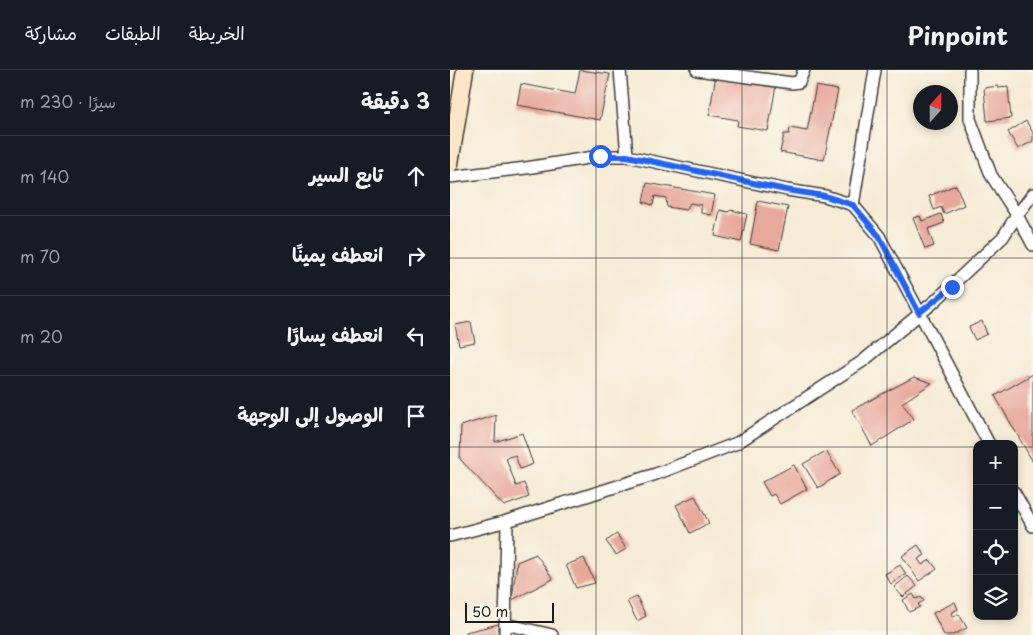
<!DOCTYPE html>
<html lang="ar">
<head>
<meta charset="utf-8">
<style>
  :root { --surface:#171b24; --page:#242831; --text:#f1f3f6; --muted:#9ea1a6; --line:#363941 }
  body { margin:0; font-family:"Playpen Sans","Playpen Sans Arabic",sans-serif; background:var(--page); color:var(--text); direction:rtl }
  .controls { position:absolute; right:15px; bottom:15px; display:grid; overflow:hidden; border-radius:10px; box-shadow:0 2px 8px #0003 }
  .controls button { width:45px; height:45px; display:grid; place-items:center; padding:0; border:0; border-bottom:1px solid var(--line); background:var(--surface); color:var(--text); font:25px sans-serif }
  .compass { position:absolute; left:463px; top:15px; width:45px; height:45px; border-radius:50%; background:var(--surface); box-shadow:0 2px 8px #0003; rotate:21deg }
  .scale { position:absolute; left:15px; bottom:12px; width:89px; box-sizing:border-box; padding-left:5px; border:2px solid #1c1c1c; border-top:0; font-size:14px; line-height:18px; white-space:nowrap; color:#1c1c1c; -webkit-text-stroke:4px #fbf7ec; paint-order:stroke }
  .stop { position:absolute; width:15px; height:15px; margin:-11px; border:4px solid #2563eb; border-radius:50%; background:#fff }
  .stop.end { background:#2563eb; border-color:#fff; box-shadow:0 1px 5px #0008 }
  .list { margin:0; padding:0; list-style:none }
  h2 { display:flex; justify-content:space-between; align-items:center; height:65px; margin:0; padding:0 20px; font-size:21px }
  h2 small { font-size:16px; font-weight:400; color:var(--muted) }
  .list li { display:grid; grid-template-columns:32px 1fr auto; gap:15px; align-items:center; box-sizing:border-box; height:80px; padding:0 20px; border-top:1px solid var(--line) }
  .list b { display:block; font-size:19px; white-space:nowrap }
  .list em { font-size:16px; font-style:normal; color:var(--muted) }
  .icon { flex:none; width:28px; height:28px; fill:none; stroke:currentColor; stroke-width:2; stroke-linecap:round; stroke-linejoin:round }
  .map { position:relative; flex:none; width:583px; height:565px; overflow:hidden; direction:ltr }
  header { display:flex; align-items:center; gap:30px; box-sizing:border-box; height:70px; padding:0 25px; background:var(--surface); border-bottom:1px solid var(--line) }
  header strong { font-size:24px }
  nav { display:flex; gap:28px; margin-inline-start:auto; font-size:18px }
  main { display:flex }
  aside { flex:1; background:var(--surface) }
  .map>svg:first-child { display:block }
</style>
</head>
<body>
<header>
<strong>Pinpoint</strong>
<nav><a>الخريطة</a><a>الطبقات</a><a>مشاركة</a></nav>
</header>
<main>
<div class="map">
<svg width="583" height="565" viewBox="0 0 583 565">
  <rect width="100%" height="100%" fill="#fbf7ec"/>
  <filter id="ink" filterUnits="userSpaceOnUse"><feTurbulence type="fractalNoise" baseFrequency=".02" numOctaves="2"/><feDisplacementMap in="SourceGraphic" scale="10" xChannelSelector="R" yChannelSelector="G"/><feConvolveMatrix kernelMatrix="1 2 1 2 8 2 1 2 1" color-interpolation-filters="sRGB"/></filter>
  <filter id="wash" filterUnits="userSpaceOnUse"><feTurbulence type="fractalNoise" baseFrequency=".0096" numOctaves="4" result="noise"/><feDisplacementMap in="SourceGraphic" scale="20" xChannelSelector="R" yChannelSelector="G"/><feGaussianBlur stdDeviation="1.12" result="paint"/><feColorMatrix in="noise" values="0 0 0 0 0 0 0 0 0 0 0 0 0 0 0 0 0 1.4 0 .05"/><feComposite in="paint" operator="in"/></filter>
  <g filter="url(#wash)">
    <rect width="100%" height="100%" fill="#f6ebd5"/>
    <g id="blocks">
      <g fill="#e8a99d">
        <polygon points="130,0 160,4 150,50 67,35 71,14 125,24"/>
        <polygon points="266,5 326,15 318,61 287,56 288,50 259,45"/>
        <polygon points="366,16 388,20 374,90 330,82 334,64 339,64 340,58 357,61"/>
        <polygon points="548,16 548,18 558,17 561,48 537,51 534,18"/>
        <polygon points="576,51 583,63 583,71 568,79 558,62"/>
        <polygon points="197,113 265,125 261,145 251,143 251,135 240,133 236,140 217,137 216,128 205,126 203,135 193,132"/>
        <polygon points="506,115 514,135 494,144 491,137 484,140 479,126"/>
        <polygon points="308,131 338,137 329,180 300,174"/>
        <polygon points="270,140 278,142 281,140 297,144 291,172 265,166"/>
        <polygon points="491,144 494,153 478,159 484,176 475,179 463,148 470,146 472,151"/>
        <polygon points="532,251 537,264 525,270 519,257"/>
        <polygon points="21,252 25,272 9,275 5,255"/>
        <polygon points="583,304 583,392 545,326"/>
        <polygon points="464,307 482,313 452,333 464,349 422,376 402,340"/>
        <polygon points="46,345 45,372 72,363 83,394 70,399 65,385 56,388 66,416 74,413 79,427 54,436 10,389 11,356"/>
        <polygon points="376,381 390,404 368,418 353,394"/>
        <polygon points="344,395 357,419 330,434 324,424 320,426 312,412"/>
        <polygon points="245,426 259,453 240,463 226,435"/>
        <polygon points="167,464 176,479 166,485 156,471"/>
        <polygon points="468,475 475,485 468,489 472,495 480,490 487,499 469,511 452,486"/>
        <polygon points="86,484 103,509 62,530 67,492"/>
        <polygon points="134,488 145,513 126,518 116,495"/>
        <polygon points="450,495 456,504 441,514 435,504"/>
        <polygon points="458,506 467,516 453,527 444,517"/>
        <polygon points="463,524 466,529 471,527 474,531 468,534 470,537 459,542 453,530"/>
        <polygon points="187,527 196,546 187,551 177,531"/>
        <polygon points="505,532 508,539 501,543 503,547 509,544 517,558 503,565 494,565 483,543"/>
        <polygon points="49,554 48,565 16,565 16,562"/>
      </g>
    </g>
  </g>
  <g filter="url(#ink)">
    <use href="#blocks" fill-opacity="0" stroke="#3d3b38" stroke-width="1"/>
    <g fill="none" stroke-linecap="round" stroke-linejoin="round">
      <defs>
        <g id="street">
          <polyline points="170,0 177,86"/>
          <polyline points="247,0 342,13 349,12 354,0"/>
          <polyline points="520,0 520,49 541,105 567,145 583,175"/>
          <polyline points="0,107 76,98 150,86 177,86 337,120 375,126 403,135 429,166 539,374"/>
          <polyline points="403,135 425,0"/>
          <polyline points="564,422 583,456"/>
          <polyline points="0,466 57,451 206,404 287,373 413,291 485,231 553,167 567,145 583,124"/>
          <polyline points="55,554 102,565"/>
          <polyline points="55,565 57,451"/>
        </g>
        <polyline id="secondary" points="0,94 15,0"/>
      </defs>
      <use href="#street" stroke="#3d3b38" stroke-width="14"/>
      <use href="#secondary" stroke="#3d3b38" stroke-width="19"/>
      <use href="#street" stroke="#fff" stroke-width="11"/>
      <use href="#secondary" stroke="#fde5c5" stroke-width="16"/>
    </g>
  </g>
  <g fill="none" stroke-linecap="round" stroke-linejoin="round" filter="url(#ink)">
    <polyline stroke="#2563eb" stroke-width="6" points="150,86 177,86 336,120 375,126 403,135 429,166 469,243 502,217"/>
  </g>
  <path fill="none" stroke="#1c1c1c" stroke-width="1" stroke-opacity="0.55" d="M 146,0 L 146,565M 292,0 L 292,565M 437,0 L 437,565M 0,188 L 583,188M 0,377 L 527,377M 564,377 L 583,377"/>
</svg>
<div class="controls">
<button>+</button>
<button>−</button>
<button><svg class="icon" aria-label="locate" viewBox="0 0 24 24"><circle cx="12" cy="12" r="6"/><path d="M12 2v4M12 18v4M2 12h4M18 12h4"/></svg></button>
<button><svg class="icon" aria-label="layers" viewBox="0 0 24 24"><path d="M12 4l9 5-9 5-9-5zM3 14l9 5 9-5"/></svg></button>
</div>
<svg class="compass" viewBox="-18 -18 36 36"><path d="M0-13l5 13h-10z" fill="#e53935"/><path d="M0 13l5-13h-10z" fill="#9ea1a6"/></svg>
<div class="scale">50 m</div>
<div class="stop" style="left:150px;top:86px"></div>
<div class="stop end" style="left:502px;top:217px"></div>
</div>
<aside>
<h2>3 دقيقة<small>سيرًا · 230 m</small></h2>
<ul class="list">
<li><svg class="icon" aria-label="ahead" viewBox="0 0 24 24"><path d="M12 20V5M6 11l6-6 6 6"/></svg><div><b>تابع السير</b></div><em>140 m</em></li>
<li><svg class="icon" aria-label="right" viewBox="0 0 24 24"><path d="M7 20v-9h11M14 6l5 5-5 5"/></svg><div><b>انعطف يمينًا</b></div><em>70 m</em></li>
<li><svg class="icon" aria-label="left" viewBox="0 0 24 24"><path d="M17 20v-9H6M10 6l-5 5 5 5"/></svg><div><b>انعطف يسارًا</b></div><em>20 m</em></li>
<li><svg class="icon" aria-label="arrive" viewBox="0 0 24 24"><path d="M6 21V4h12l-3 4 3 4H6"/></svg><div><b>الوصول إلى الوجهة</b></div></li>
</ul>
</aside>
</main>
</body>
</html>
